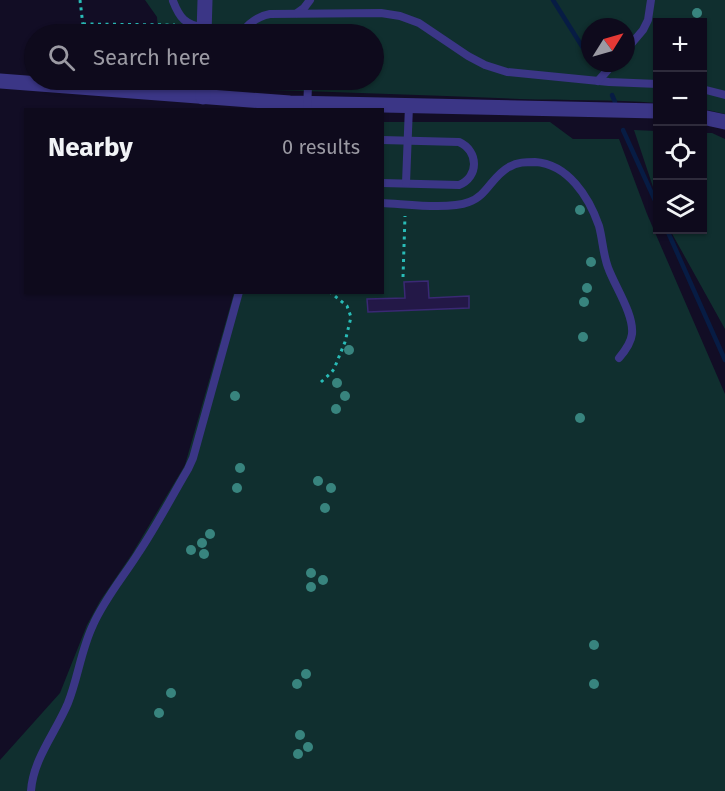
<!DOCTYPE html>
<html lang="en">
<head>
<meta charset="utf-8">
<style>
  :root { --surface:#0e0a1c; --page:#171325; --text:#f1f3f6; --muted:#9b9aa3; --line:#2e2b3b }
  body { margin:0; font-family:"Fira Sans",sans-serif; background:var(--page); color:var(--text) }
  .controls { position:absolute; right:18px; top:18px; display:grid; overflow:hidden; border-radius:0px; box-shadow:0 2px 4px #0004 }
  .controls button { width:54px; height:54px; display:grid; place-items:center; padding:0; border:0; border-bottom:2px solid var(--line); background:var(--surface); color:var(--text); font:30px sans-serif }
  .compass { position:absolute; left:581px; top:18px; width:54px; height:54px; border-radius:50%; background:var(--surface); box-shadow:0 2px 4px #0004; rotate:53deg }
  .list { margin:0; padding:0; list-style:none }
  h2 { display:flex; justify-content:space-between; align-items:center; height:78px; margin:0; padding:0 24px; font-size:26px }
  h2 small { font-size:20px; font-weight:400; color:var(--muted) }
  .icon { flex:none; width:33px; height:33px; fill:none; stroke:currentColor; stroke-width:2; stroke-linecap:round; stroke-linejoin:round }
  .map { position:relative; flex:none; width:725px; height:791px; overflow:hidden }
  .search { position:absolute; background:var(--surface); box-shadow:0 2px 4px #0004; left:24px; top:24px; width:360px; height:66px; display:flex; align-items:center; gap:15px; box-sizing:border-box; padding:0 21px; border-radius:33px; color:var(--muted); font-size:22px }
  .panel { position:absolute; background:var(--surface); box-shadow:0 2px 4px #0004; left:24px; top:108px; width:360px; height:186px; border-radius:0px }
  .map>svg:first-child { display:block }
</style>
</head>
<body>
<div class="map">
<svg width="725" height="791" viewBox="0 0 725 791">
  <rect width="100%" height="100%" fill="#120d25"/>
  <g fill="#102f2f" fill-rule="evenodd">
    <path d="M 145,0 L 725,0 L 725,114 L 703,109 L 702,22 L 658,22 L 657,103 C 612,99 566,101 520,99 C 400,94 279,90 159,87 L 159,80 L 374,80 L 374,34 L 158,34 L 157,17 ZM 590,27 L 626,27 L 626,63 L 590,63 Z"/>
    <polygon points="383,122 550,122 573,139 619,139 647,214 725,394 725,791 0,791 0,760 60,693 87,625 100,601 132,554 185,465 234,293 382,292"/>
    <polygon points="634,130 657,131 657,199"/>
    <polygon points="703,133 712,133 725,139 725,329 670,230 702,230"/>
  </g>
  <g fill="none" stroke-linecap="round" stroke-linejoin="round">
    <g stroke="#071c44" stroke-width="4.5">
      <polyline points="553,0 590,59"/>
      <polyline points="593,63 594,65"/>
      <polyline points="612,95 615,102"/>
      <polyline points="623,130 658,207"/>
      <polyline points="667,230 725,360"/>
    </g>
  </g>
  <polygon fill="#231847" stroke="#3a2974" stroke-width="1.5" points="428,281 429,298 469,296 469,308 368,312 367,299 405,298 404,282"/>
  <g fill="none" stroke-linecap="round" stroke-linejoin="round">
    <g stroke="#29bcb7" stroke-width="3" stroke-dasharray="3 4.5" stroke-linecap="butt">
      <polyline points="80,0 84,34"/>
      <polyline points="83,24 175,25"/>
      <polyline points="218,29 232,30"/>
      <polyline points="403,277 405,216"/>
      <polyline points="321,382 331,373 334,369 345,342 351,317 347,306 330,292"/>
    </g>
    <g stroke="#3b3686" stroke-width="8">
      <path d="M 173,1 C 180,19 185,24 204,28"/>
      <polyline points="297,13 304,8 310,0"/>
      <path d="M 243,34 L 243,31 C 250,22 259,16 270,14 L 381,13 L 400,16 L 419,23 L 468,56 L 485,65 L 507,72 L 609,82 L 658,84"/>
      <polyline points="626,50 643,30 648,20 651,0"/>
      <polyline points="598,81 614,63"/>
      <polyline points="702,89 725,95"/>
      <path d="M 382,140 L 459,142 C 479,151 479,177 459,185 L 382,183"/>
      <polyline points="406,183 409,106"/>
      <path d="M 382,203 C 406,204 448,210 469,202 C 487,196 492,176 509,167 C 517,162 526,162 535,162 C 568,164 589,197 599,226 C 603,241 603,256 609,270 C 616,288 634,315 632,334 C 631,343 625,351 619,358"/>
      <path d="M 31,791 C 33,759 56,732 68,703 C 78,678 81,650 93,625 C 105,598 124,576 139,552 C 157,525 172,496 188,469 L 193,458 L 239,292"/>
    </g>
    <g stroke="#3b3686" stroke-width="15">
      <polyline points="204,34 205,0"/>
      <polyline points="0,81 290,103 658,111"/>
      <polyline points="203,97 203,80"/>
      <polyline points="702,117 725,122"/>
    </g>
    <polyline stroke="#3b3686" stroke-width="8" points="307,110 308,86"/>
  </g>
  <g fill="#38847e">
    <circle cx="697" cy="13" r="5"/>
    <circle cx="580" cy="210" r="5"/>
    <circle cx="591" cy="262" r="5"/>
    <circle cx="587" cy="288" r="5"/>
    <circle cx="584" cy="302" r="5"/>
    <circle cx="583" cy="337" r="5"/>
    <circle cx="349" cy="350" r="5"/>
    <circle cx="337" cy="383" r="5"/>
    <circle cx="235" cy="396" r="5"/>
    <circle cx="345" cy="396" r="5"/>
    <circle cx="336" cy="409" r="5"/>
    <circle cx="580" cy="418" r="5"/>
    <circle cx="240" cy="468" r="5"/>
    <circle cx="318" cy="481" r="5"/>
    <circle cx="237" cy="488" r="5"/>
    <circle cx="331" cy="488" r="5"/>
    <circle cx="325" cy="508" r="5"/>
    <circle cx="210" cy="534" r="5"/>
    <circle cx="202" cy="543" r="5"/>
    <circle cx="191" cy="550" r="5"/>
    <circle cx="204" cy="554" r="5"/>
    <circle cx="311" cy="573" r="5"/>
    <circle cx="323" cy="580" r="5"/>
    <circle cx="311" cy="587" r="5"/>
    <circle cx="594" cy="645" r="5"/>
    <circle cx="306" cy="674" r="5"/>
    <circle cx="297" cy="684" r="5"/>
    <circle cx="594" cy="684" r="5"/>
    <circle cx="171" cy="693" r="5"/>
    <circle cx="159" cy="713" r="5"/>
    <circle cx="300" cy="735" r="5"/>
    <circle cx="308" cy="747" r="5"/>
    <circle cx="298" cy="754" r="5"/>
  </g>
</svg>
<div class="controls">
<button>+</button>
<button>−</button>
<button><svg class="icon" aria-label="locate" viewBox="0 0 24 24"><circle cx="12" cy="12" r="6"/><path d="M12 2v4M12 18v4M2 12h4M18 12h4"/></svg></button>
<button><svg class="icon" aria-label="layers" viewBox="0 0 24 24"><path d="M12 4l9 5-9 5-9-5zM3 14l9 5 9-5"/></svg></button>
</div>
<svg class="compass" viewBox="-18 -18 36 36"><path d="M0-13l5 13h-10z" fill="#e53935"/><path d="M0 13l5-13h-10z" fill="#9b9aa3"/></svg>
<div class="search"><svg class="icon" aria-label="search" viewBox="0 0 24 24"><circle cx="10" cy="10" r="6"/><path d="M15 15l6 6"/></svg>Search here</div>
<section class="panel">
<h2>Nearby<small>0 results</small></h2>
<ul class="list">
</ul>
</section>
</div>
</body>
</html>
